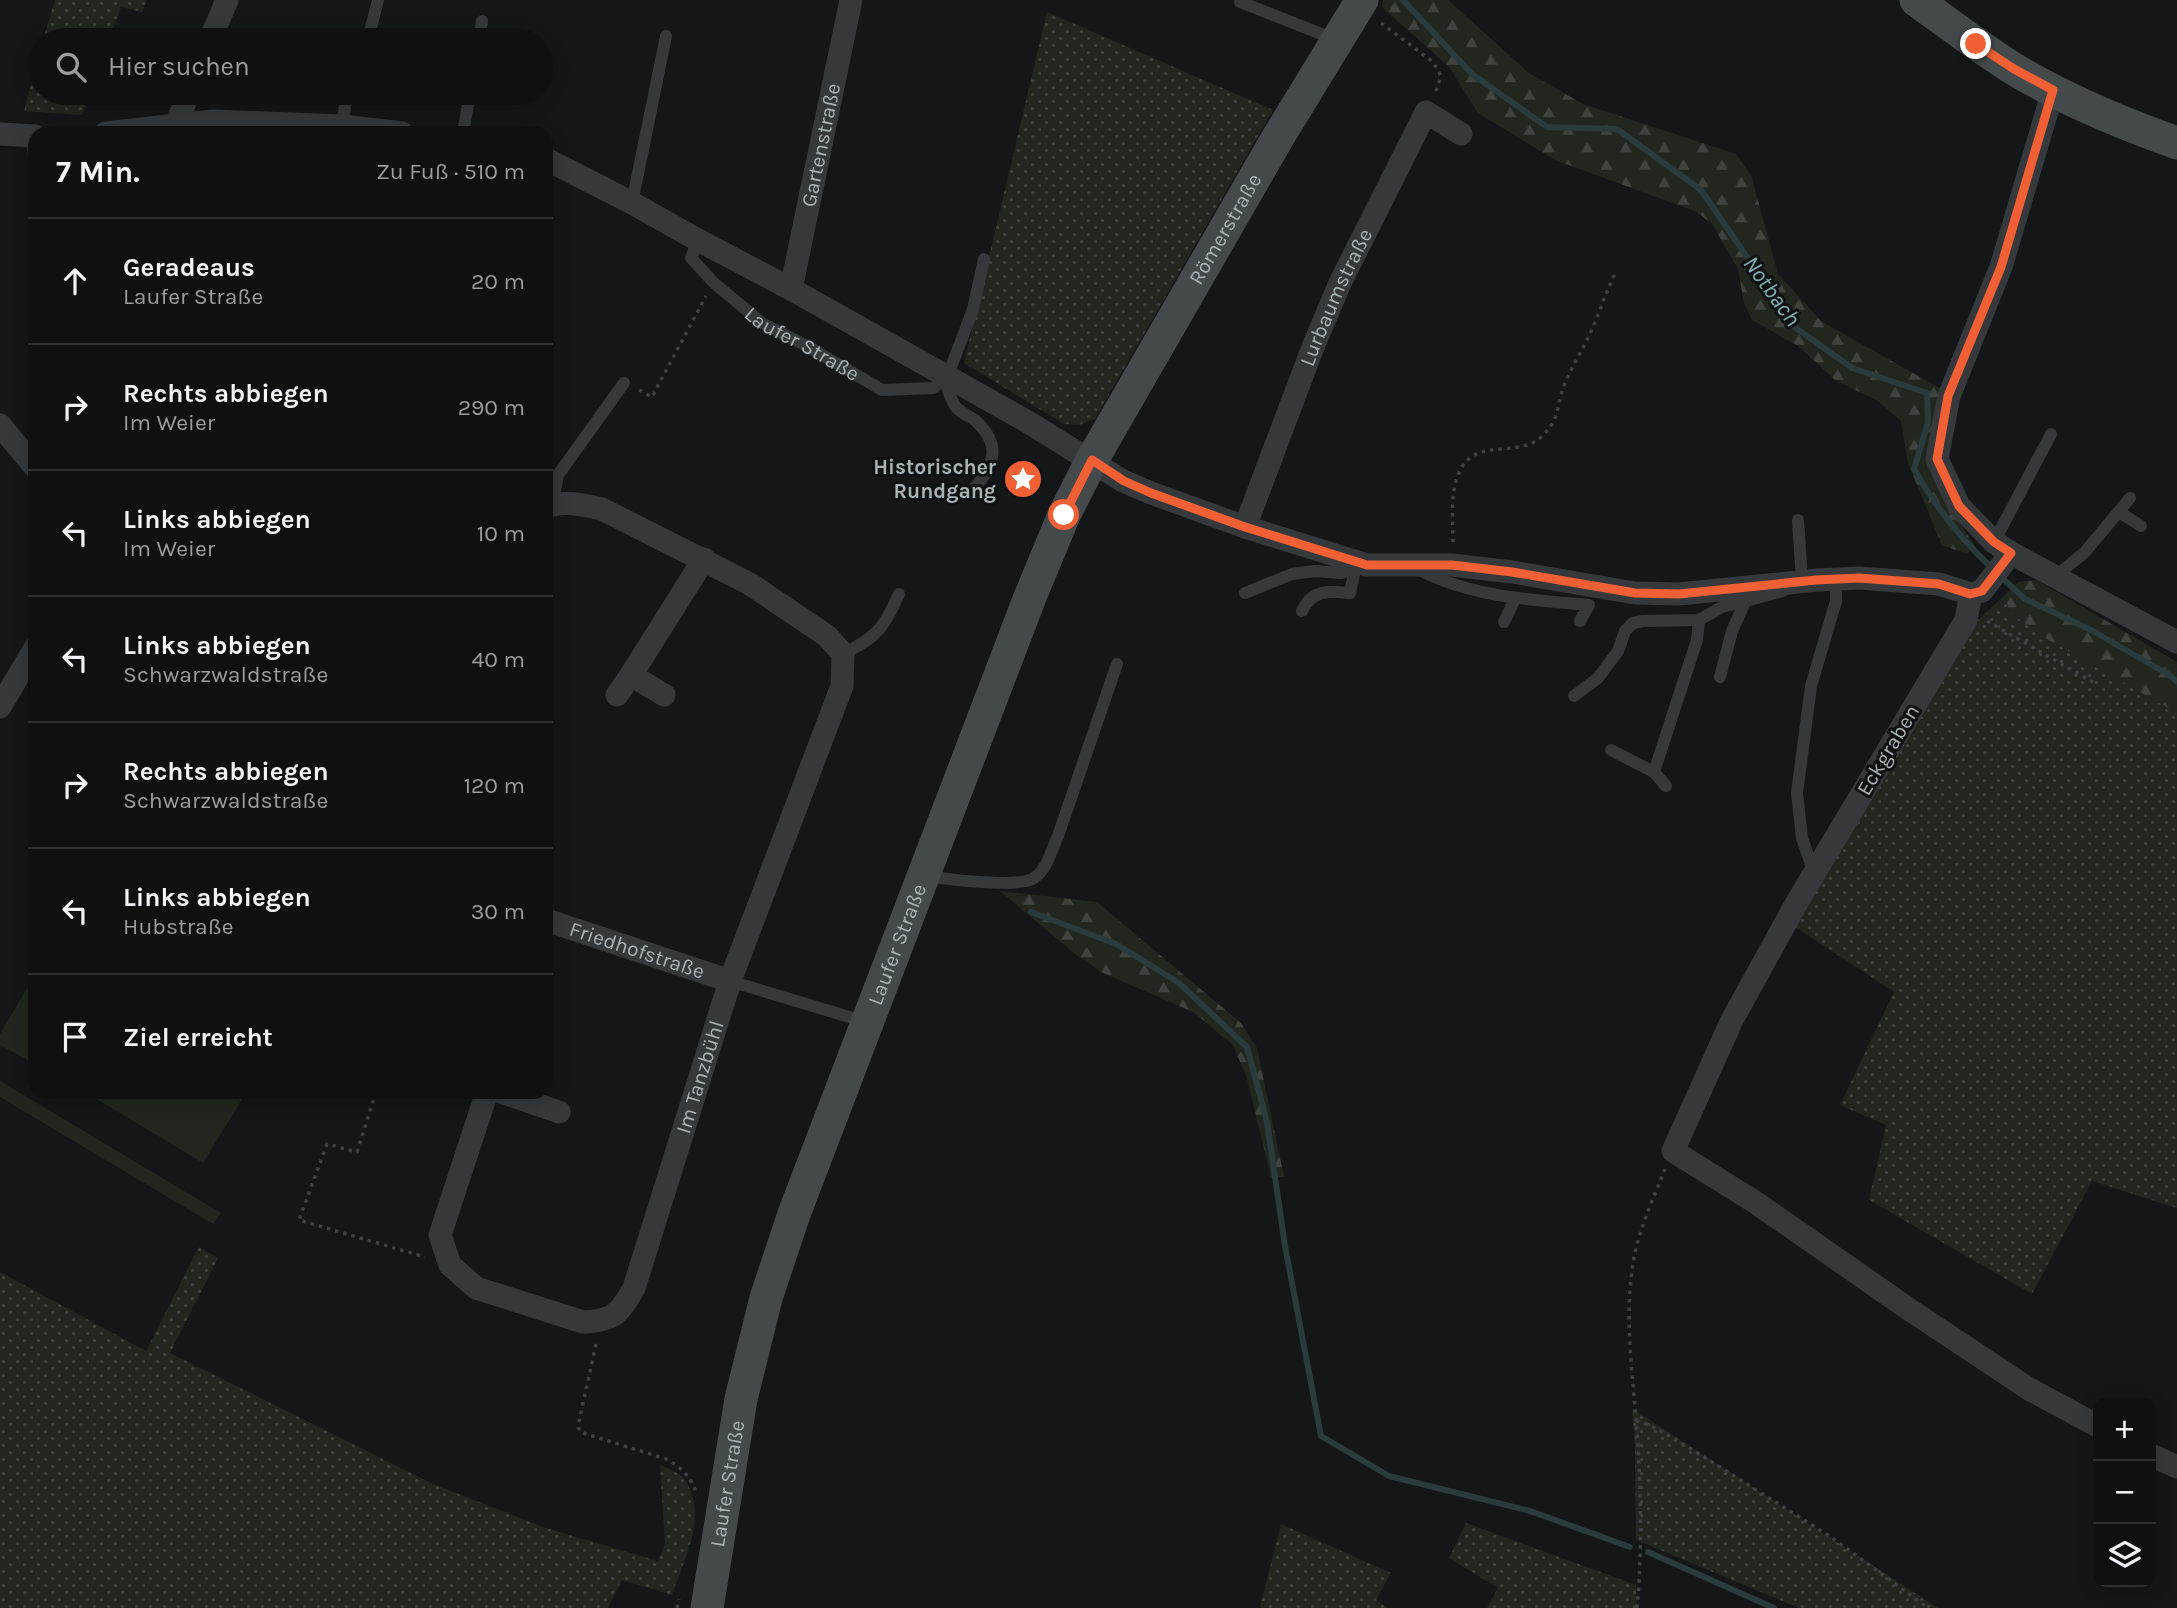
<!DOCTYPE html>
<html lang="de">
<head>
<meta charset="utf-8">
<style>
  :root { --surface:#101011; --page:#1e1e1f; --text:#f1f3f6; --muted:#9c9d9f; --line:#303031 }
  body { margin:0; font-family:Karla,sans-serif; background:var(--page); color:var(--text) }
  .controls { position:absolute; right:21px; bottom:21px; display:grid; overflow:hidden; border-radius:14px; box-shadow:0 4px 18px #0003 }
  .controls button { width:63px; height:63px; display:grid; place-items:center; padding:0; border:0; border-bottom:2px solid var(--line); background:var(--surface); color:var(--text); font:35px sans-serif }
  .stop { position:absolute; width:21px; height:21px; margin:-16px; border:5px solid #f06034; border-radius:50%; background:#fff }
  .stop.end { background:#f06034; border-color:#fff; box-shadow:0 2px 7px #0008 }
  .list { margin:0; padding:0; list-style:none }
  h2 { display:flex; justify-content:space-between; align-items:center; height:91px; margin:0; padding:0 28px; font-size:30px }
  h2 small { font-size:23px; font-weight:400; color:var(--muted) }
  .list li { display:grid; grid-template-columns:46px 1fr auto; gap:21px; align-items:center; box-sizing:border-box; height:126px; padding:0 28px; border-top:2px solid var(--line) }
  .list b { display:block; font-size:26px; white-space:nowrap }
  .list p { margin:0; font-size:23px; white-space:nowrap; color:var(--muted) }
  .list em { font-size:23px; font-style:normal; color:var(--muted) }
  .icon { flex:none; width:38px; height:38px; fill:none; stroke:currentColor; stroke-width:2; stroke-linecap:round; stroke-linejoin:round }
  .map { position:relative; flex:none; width:2177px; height:1608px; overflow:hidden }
  .search { position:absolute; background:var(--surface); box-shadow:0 4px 18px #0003; left:28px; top:28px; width:525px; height:77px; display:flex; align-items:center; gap:18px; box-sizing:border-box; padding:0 24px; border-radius:38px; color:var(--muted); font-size:26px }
  .panel { position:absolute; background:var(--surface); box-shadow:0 4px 18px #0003; left:28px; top:126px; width:525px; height:973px; border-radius:21px }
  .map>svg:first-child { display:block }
</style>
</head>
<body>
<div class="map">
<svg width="2177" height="1608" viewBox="0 0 2177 1608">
  <defs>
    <pattern id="grass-dots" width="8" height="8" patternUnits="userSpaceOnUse" patternTransform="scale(1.75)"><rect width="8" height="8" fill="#21271f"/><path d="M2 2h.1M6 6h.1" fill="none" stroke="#3e443d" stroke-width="1.8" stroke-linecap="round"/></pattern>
    <pattern id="forest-firs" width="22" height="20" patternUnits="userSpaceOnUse" patternTransform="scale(1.75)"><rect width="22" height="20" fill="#21271f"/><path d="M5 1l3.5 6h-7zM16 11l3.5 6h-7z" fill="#3e443d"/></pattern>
  </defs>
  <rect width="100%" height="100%" fill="#151617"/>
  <g fill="url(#grass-dots)">
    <polygon points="55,0 147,0 142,12 121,7 109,40 43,40"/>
    <polygon points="1047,12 1273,110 1095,419 1079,425 1064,424 964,363"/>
    <polygon points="40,51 40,93 90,93 82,115 24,111"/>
    <polygon points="2005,595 2009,611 2040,635 2177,713 2177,1208 2092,1181 2032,1294 1869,1200 1886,1125 1840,1105 1894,992 1791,924 1803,899 1978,620"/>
    <path d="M 199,1247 L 218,1258 L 170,1353 L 433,1484 L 546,1528 L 658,1561 L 665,1544 L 660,1465 C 667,1468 679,1472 683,1478 C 710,1513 684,1559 672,1595 L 622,1580 L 608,1608 L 0,1608 L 0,1272 L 146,1351 Z"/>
    <polygon points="1632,1409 1642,1415 1938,1608 1799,1608 1636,1540 1635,1445"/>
    <polygon points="1466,1523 1636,1585 1637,1608 1487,1608 1498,1588 1449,1558"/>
    <polygon points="1281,1524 1391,1573 1376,1600 1388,1608 1262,1608 1260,1606"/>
  </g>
  <g fill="url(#forest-firs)">
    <polygon points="1383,0 1448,0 1529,73 1583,104 1736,154 1751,175 1778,274 1821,321 1943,390 1931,465 1943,498 1975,546 1967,554 1942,545 1908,463 1901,421 1878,401 1835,380 1798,346 1752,320 1744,303 1738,269 1712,224 1697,212 1555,160 1478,113 1449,67 1382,7"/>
    <polygon points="2036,580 2177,662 2177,713 2040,635 2009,611 2005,595 2018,582"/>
    <polygon points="1000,891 1097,902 1241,1023 1257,1048 1284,1177 1271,1177 1246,1075 1232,1044 1193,1012 1103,973 1074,953"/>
  </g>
  <g fill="#21271f">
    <polygon points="33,978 35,980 35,1064 0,1045 0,1034"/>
    <polygon points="0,1081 221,1213 213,1224 0,1097"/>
    <polygon points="85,1092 230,1092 242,1099 203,1163"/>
  </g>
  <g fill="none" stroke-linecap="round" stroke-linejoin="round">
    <g stroke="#2b3a3b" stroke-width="6">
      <path d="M 1403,0 L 1472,74 L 1547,127 L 1617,129 L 1701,190 L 1796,328 L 1852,368 L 1927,393 L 1928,422 L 1914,469 C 1935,506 1961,539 1992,568"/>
      <polyline points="2000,576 2025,599 2091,630 2171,676 2177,682"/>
      <polyline points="1031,912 1116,944 1179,983 1247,1047 1267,1122 1285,1246 1321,1436 1389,1476 1530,1511 1630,1547"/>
      <polyline points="1648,1552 1774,1608"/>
    </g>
    <g stroke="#3c4143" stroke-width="3.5" stroke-dasharray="3.5 5" stroke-linecap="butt">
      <polyline points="1381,23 1433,62 1441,76 1435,94"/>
      <polyline points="639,390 652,397 706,296"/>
      <path d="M 1453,542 C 1453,522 1450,497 1457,478 C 1469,440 1503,454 1530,444 C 1538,441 1545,434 1550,427 C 1559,415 1558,400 1564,386 C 1570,370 1580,354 1588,338 C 1598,317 1605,295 1615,273"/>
      <polyline points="1987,621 2096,684"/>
      <polyline points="376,1092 357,1152 327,1144 299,1220 425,1257"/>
      <path d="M 596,1344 L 578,1426 L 580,1432 L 666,1459 C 681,1467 692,1478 697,1495"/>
      <path d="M 1636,1421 C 1655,1425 1670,1438 1688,1447 L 1831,1537 L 1928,1608"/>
      <polyline points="677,1608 679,1599"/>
      <path d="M 1637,1608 C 1642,1555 1641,1500 1638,1447 C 1635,1389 1624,1329 1632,1271 C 1636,1235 1652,1202 1665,1169"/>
    </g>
    <g stroke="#36393c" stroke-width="12">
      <polyline points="1240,2 1337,40"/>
      <polyline points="368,40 378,0"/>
      <polyline points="479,40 482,21"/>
      <polyline points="342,126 347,93"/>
      <polyline points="463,133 470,93"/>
      <polyline points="31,136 35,160"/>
      <polyline points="632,203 666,36"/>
      <path id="s1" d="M 698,240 L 691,258 L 714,283 L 762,323 L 807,346 L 882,390 L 934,388 L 944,376 C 947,385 950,400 956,407 C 961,413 969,416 975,420 C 1003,446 994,466 972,491"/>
      <polyline points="947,378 973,309 984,259"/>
      <polyline points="552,505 558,475 624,383"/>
      <polyline points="2119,512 2141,526"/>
      <polyline points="1798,520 1802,581"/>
      <polyline points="1994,542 2051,434"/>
      <path d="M 1418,569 C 1470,597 1531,600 1589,605 L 1580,621"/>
      <polyline points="2056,576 2085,552 2130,498"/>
      <polyline points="1245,593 1292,574 1315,571 1341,573 1363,566"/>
      <path d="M 1302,611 C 1312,589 1329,591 1350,593 L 1355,569"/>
      <polyline points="1504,622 1515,599"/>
      <path d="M 843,654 C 877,637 884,628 899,594"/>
      <polyline points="1720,677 1732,631 1745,602"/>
      <polyline points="1574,696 1598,678 1618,651 1625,631 1633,623 1643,621 1699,620 1722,607 1783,591"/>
      <polyline points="1611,750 1654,772"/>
      <polyline points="1666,786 1654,772 1697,640 1699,620"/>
      <polyline points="1814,873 1802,838 1797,793 1811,686 1836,601 1836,579"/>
      <path d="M 927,875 C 946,880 1019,888 1034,878 C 1047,870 1052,849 1058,836 L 1117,664"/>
      <polyline points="730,981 866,1022"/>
    </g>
    <g stroke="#36393c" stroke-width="23">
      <polyline points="210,40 227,0"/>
      <polyline points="2053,91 2001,267 1949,396 1937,459 1959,506 1994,542 2011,553 2177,642"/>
      <polyline points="175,127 189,93"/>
      <polyline points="106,133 213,121 342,126 402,133"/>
      <polyline points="0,134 35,136"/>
      <polyline points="546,159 632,203 698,240 791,289 1028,422 1123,481 1151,493 1245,527 1367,565 1452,565 1512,572 1635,593 1679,594 1817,580 1859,578 1939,584 1971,594 1982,591 2011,553"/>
      <path id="s2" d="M 791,289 L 851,0"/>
      <polyline points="0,425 35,467"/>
      <path id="s3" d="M 1245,527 L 1313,347 L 1340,283 L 1426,112 L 1461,134"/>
      <polyline points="1971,594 1966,620 1796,904 1732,1020 1673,1151 1755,1202 1910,1310 2029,1389 2098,1426"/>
      <polyline points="617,695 631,675"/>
      <polyline points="664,695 631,675 704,559"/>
      <polyline points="0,707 35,648"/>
      <path id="s4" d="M 546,920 L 730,981"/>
      <path id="s5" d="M 487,1092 L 440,1235 L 450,1265 L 476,1288 L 583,1322 C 614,1321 620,1313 634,1288 L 730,981 L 842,686 L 843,654 L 827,636 L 750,584 L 602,509 C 584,505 564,500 546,507"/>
      <polyline points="501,1092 559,1112"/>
      <polyline points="2151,1455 2177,1467"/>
    </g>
    <g stroke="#44494c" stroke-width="33">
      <path d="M 1916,0 C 1948,23 1980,48 2014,69 C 2065,100 2121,123 2177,143"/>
      <path id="s6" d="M 707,1608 L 741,1399 L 766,1298 L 794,1214 L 1030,597 L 1064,515 L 1092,460 L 1277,139 L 1362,0"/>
    </g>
  </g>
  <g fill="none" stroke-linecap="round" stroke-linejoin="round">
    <polyline stroke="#f06034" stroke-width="9" points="1064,515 1092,460 1124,481 1151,493 1245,527 1367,565 1452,565 1512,572 1635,593 1679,594 1816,580 1859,578 1939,584 1970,594 1982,591 2011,553 1994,542 1959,506 1937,459 1948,396 2001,267 2053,90 2014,69 1976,44"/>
  </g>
  <defs>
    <symbol id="sight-disc" viewBox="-11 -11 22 22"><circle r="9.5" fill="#f06034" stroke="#101112"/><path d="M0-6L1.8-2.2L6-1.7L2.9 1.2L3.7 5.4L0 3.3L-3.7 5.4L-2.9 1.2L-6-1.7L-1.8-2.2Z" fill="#fff"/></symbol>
  </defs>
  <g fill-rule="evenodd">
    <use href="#sight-disc" x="1001" y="457" width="44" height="44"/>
  </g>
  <g text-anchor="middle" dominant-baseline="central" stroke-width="6" stroke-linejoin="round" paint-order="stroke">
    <g font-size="21" fill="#a7b3b7" stroke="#101112">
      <text stroke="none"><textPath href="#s2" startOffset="147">Gartenstraße</textPath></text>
      <text stroke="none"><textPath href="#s6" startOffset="1482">Römerstraße</textPath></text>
      <text stroke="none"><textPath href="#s3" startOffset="247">Lurbaumstraße</textPath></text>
      <text stroke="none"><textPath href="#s1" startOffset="161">Laufer Straße</textPath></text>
      <text transform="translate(1888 750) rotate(-59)">Eckgraben</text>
      <text stroke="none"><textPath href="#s6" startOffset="693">Laufer Straße</textPath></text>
      <text stroke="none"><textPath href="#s4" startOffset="96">Friedhofstraße</textPath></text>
      <text stroke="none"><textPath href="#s5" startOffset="616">Im Tanzbühl</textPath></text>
      <text stroke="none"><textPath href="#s6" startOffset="126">Laufer Straße</textPath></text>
    </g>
    <g font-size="21" font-weight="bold" fill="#a7b3b7" stroke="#101112" text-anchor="end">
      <text x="996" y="467">Historischer<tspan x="996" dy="24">Rundgang</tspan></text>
    </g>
    <g font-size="23" font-style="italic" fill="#7eb0b2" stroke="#101112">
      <text transform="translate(1772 291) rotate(54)">Notbach</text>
    </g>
  </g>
</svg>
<div class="controls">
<button>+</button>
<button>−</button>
<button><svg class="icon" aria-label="layers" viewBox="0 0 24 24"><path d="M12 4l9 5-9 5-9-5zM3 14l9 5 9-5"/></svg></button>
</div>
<div class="stop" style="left:1064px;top:515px"></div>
<div class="stop end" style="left:1976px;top:44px"></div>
<div class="search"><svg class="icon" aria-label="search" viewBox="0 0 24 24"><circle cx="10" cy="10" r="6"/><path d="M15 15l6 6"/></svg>Hier suchen</div>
<section class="panel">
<h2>7 Min.<small>Zu Fuß · 510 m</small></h2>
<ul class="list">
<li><svg class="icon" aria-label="ahead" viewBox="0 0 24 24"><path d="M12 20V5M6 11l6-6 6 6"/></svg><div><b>Geradeaus</b><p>Laufer Straße</p></div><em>20 m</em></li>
<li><svg class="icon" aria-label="right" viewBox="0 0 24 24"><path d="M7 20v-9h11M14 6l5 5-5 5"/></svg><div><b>Rechts abbiegen</b><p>Im Weier</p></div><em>290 m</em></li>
<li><svg class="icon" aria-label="left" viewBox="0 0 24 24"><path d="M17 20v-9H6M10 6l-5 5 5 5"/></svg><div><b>Links abbiegen</b><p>Im Weier</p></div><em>10 m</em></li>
<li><svg class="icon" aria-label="left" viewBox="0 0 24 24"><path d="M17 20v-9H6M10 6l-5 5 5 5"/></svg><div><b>Links abbiegen</b><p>Schwarzwaldstraße</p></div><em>40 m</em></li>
<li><svg class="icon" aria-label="right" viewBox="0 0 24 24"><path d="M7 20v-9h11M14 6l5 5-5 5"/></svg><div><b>Rechts abbiegen</b><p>Schwarzwaldstraße</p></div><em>120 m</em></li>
<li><svg class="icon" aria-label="left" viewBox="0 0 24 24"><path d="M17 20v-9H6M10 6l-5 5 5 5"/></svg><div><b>Links abbiegen</b><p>Hubstraße</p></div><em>30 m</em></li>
<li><svg class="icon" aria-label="arrive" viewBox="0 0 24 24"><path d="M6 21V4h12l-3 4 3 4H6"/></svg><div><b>Ziel erreicht</b></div></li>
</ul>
</section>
</div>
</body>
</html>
